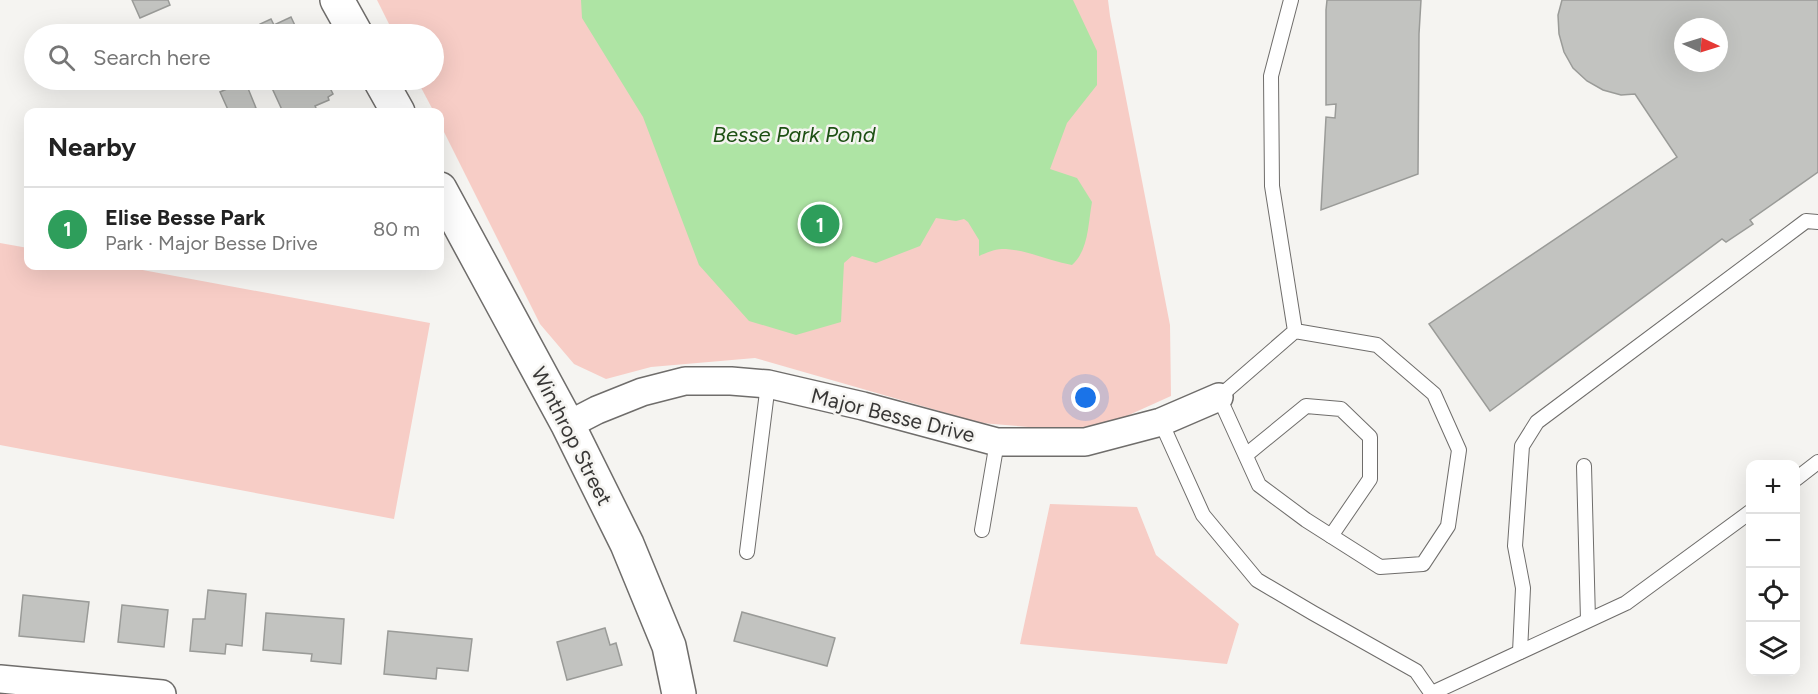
<!DOCTYPE html>
<html lang="en">
<head>
<meta charset="utf-8">
<style>
  :root { --surface:#fff; --page:#f2f2f2; --text:#222; --muted:#767676; --line:#e0e0e0; --accent:#108cad }
  body { margin:0; font-family:Figtree,sans-serif; background:var(--page); color:var(--text) }
  .controls { position:absolute; right:18px; bottom:18px; display:grid; overflow:hidden; border-radius:12px; box-shadow:0 6px 24px #0002 }
  .controls button { width:54px; height:54px; display:grid; place-items:center; padding:0; border:0; border-bottom:2px solid var(--line); background:var(--surface); color:var(--text); font:30px sans-serif }
  .compass { position:absolute; left:1674px; top:18px; width:54px; height:54px; border-radius:50%; background:var(--surface); box-shadow:0 6px 24px #0002; rotate:94deg }
  .you { position:absolute; left:1086px; top:398px; width:21px; height:21px; margin:-15px; border:4px solid #fff; border-radius:50%; background:#1a73e8; box-shadow:0 0 0 9px #1a73e833 }
  .badge { display:grid; place-items:center; width:39px; height:39px; border-radius:50%; background:var(--accent); color:#fff; font-size:20px; font-weight:700 }
  .pin { position:absolute; translate:-50% -50%; border:3px solid #fff; box-shadow:0 2px 6px #0006 }
  .list { margin:0; padding:0; list-style:none }
  h2 { display:flex; justify-content:space-between; align-items:center; height:78px; margin:0; padding:0 24px; font-size:26px }
  h2 small { font-size:20px; font-weight:400; color:var(--muted) }
  .list li { display:grid; grid-template-columns:39px 1fr auto; gap:18px; align-items:center; box-sizing:border-box; height:84px; padding:0 24px; border-top:2px solid var(--line) }
  .list b { display:block; font-size:22px; white-space:nowrap }
  .list p { margin:0; font-size:20px; white-space:nowrap; color:var(--muted) }
  .list em { font-size:20px; font-style:normal; color:var(--muted) }
  .icon { flex:none; width:33px; height:33px; fill:none; stroke:currentColor; stroke-width:2; stroke-linecap:round; stroke-linejoin:round }
  .map { position:relative; flex:none; width:1818px; height:694px; overflow:hidden }
  .search { position:absolute; background:var(--surface); box-shadow:0 6px 24px #0002; left:24px; top:24px; width:420px; height:66px; display:flex; align-items:center; gap:15px; box-sizing:border-box; padding:0 21px; border-radius:33px; color:var(--muted); font-size:22px }
  .panel { position:absolute; background:var(--surface); box-shadow:0 6px 24px #0002; left:24px; top:108px; width:420px; height:162px; border-radius:12px }
  .map>svg:first-child { display:block }
</style>
</head>
<body>
<div class="map">
<svg width="1818" height="694" viewBox="0 0 1818 694">
  <rect width="100%" height="100%" fill="#f5f4f1"/>
  <g fill="#f7cdc6">
    <polygon points="377,0 1108,0 1110,16 1170,325 1171,396 1109,424 1065,430 981,423 755,358 651,367 606,379 574,364 540,324 440,124 440,112 434,112 417,80 434,80 434,34 394,34"/>
    <polygon points="0,243 28,248 28,266 121,266 430,323 394,519 0,445"/>
    <polygon points="1050,504 1137,507 1156,555 1239,624 1227,664 1020,644"/>
  </g>
  <path fill="#aee4a4" d="M 581,0 L 1073,0 L 1097,51 L 1097,85 L 1067,123 L 1050,169 L 1077,178 L 1092,202 C 1088,223 1089,250 1072,265 C 1048,261 1026,249 1002,249 C 994,249 986,253 979,256 L 979,240 L 968,222 L 964,219 L 956,221 L 936,218 L 920,246 L 876,263 L 852,256 L 844,263 L 841,322 L 796,335 L 749,321 L 699,265 L 643,117 L 582,18 Z"/>
  <g fill="#c2c3c0" stroke="#9a9b98" stroke-width="1.5" fill-rule="evenodd">
    <polygon points="132,0 168,0 170,5 140,18"/>
    <polygon points="1327,0 1421,0 1419,34 1418,174 1321,210 1326,117 1335,118 1336,104 1326,105 1326,10"/>
    <path d="M 1562,0 L 1818,0 L 1818,172 L 1750,220 L 1753,224 L 1726,242 L 1722,239 L 1490,411 L 1429,324 L 1677,157 L 1635,94 L 1621,95 L 1603,90 L 1587,81 L 1573,68 L 1564,52 L 1559,34 L 1558,15 ZM 1683,27 L 1719,27 L 1719,63 L 1683,63 Z"/>
    <polygon points="291,17 299,34 253,34 263,30 260,24 271,19 274,25"/>
    <polygon points="288,80 326,80 333,94 328,97 329,100 315,106 318,112 307,112 306,111 302,112 283,112 272,88"/>
    <polygon points="245,81 256,108 244,112 229,112 220,92"/>
    <polygon points="208,590 246,594 242,646 226,644 225,654 190,651 193,619 205,619"/>
    <polygon points="23,595 89,602 84,642 19,636"/>
    <polygon points="122,605 168,610 164,647 118,642"/>
    <polygon points="742,612 835,638 827,666 734,641"/>
    <polygon points="266,613 344,619 341,664 311,661 312,654 263,650"/>
    <polygon points="605,628 610,645 616,643 622,665 567,680 557,642"/>
    <polygon points="388,631 472,639 468,671 437,668 436,679 384,674"/>
  </g>
  <g fill="none" stroke-linecap="round" stroke-linejoin="round">
    <defs>
      <g id="lane">
        <polyline points="1291,0 1271,76 1272,186 1295,331 1219,397 1259,485 1306,520 1380,567 1423,564 1448,526 1459,450 1434,394 1377,345 1295,331"/>
        <polyline points="1161,422 1203,515 1257,580 1313,613 1416,671 1432,694"/>
        <polyline points="1246,455 1306,406 1341,409 1370,437 1370,479 1331,536"/>
        <polyline points="1584,466 1588,620"/>
        <polyline points="1796,479 1818,462"/>
        <polyline points="982,530 997,442"/>
        <polyline points="747,552 768,384"/>
        <polyline points="1520,652 1523,588 1515,546 1522,446 1537,422 1806,221 1818,222"/>
        <polyline points="1432,693 1626,603 1750,512"/>
      </g>
      <g id="street">
        <polyline points="568,425 597,410 642,392 685,381 731,381 768,384 863,406 997,442 1085,442 1161,422 1219,397"/>
        <polyline points="0,679 162,694"/>
      </g>
      <g id="secondary">
        <polyline points="337,0 356,34"/>
        <polyline points="380,80 398,112"/>
        <polyline points="440,189 568,425 627,544 669,646 679,694"/>
      </g>
    </defs>
    <use href="#lane" stroke="#6f6d6b" stroke-width="16"/>
    <use href="#street" stroke="#6f6d6b" stroke-width="30"/>
    <use href="#secondary" stroke="#6f6d6b" stroke-width="36"/>
    <use href="#lane" stroke="#fff" stroke-width="14"/>
    <use href="#street" stroke="#fff" stroke-width="27"/>
    <use href="#secondary" stroke="#fff" stroke-width="33"/>
  </g>
  <g text-anchor="middle" dominant-baseline="central" stroke-width="5" stroke-linejoin="round" paint-order="stroke">
    <g font-size="21" fill="#373635" stroke="#f5f4f1">
      <text transform="translate(893 415) rotate(14)">Major Besse Drive</text>
      <text transform="translate(572 436) rotate(63)">Winthrop Street</text>
    </g>
    <g font-size="22" font-style="italic" fill="#1d5013" stroke="#f5f4f1">
      <text x="794" y="134">Besse Park Pond</text>
    </g>
  </g>
</svg>
<div class="controls">
<button>+</button>
<button>−</button>
<button><svg class="icon" aria-label="locate" viewBox="0 0 24 24"><circle cx="12" cy="12" r="6"/><path d="M12 2v4M12 18v4M2 12h4M18 12h4"/></svg></button>
<button><svg class="icon" aria-label="layers" viewBox="0 0 24 24"><path d="M12 4l9 5-9 5-9-5zM3 14l9 5 9-5"/></svg></button>
</div>
<svg class="compass" viewBox="-18 -18 36 36"><path d="M0-13l5 13h-10z" fill="#e53935"/><path d="M0 13l5-13h-10z" fill="#767676"/></svg>
<div class="you"></div>
<div class="pin badge" style="left:820px;top:224px;background:#2e9e5b">1</div>
<div class="search"><svg class="icon" aria-label="search" viewBox="0 0 24 24"><circle cx="10" cy="10" r="6"/><path d="M15 15l6 6"/></svg>Search here</div>
<section class="panel">
<h2>Nearby<small></small></h2>
<ul class="list">
<li><span class="badge" style="background:#2e9e5b">1</span><div><b>Elise Besse Park</b><p>Park · Major Besse Drive</p></div><em>80 m</em></li>
</ul>
</section>
</div>
</body>
</html>
